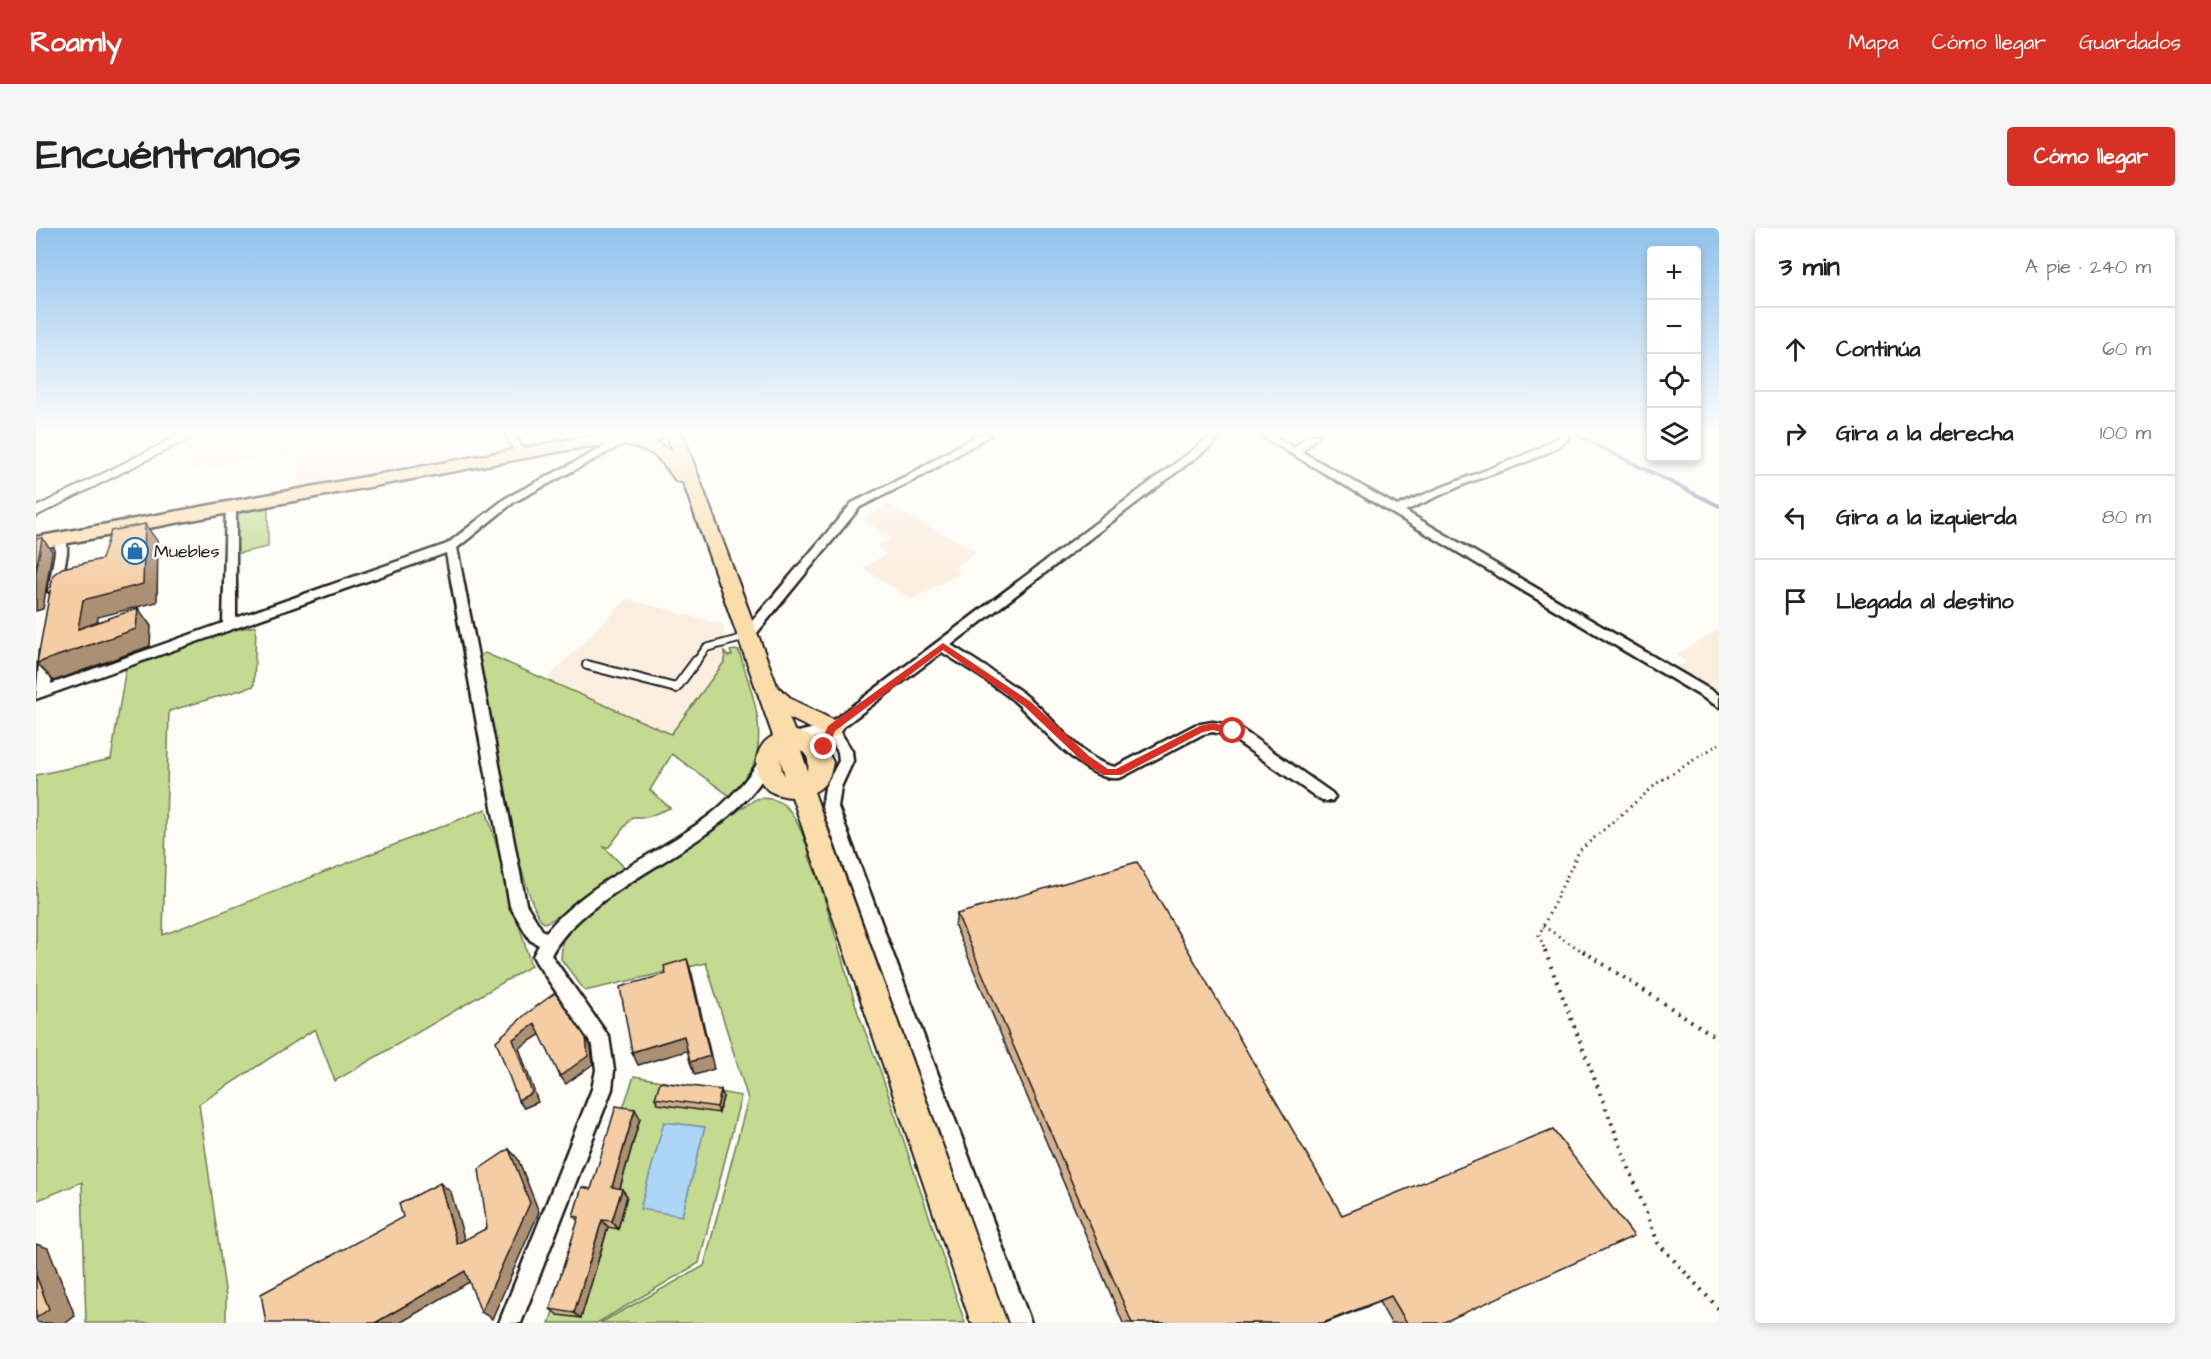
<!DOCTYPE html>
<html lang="es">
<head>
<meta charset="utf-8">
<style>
  :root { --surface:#fff; --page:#f6f6f6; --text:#222; --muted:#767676; --line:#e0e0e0; --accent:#d93025 }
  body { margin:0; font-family:"Architects Daughter",sans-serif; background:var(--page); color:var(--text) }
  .controls { position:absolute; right:18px; top:18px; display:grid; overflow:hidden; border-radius:6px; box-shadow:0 3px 9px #0003 }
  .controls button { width:54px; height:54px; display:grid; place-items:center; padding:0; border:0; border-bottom:2px solid var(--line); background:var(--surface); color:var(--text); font:30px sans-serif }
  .stop { position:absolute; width:18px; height:18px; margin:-14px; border:4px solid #d93025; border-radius:50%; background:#fff }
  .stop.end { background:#d93025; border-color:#fff; box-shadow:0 2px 6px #0008 }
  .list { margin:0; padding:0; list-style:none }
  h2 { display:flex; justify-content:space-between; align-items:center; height:78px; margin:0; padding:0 24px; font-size:26px }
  h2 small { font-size:20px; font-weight:400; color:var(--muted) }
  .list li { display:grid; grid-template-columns:39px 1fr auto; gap:18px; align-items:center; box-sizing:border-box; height:84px; padding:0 24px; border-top:2px solid var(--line) }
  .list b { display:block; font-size:22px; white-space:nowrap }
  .list em { font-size:20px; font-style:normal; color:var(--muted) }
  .icon { flex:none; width:33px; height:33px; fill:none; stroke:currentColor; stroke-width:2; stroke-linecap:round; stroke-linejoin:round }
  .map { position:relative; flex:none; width:1683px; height:1095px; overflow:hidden; border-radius:6px }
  header { display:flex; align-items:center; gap:36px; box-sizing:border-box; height:84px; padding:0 30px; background:var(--accent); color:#fff }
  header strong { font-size:28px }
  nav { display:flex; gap:33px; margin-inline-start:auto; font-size:21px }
  .intro { display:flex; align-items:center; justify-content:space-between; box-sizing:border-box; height:144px; padding:0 36px }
  h1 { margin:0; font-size:42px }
  .button { padding:15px 27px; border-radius:6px; background:var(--accent); color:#fff; font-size:21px; font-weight:700 }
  main { display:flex; gap:36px; padding:0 36px }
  aside { flex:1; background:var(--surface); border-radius:6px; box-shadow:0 3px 9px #0003 }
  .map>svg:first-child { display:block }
</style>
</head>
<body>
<header>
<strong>Roamly</strong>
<nav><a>Mapa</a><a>Cómo llegar</a><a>Guardados</a></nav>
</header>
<div class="intro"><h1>Encuéntranos</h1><a class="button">Cómo llegar</a></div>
<main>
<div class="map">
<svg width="1683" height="1095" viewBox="0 0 1683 1095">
  <rect width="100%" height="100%" fill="#fdfcf7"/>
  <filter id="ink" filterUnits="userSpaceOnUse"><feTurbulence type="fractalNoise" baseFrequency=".0167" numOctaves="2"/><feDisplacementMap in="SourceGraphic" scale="12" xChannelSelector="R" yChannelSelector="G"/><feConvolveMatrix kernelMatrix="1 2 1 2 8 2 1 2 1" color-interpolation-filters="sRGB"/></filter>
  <g filter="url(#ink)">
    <g fill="#fbeede">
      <polygon points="166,207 435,207 438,230 263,261 261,225 155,241 152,217"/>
      <polygon points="852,276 941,324 916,341 924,345 876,371 827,340 850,326 841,319 854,310 826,291"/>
      <polygon points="591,371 688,397 689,433 635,506 510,452"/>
      <polygon points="1683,402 1683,466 1640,439 1650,435 1641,426"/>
    </g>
    <g fill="#c3da90" stroke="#707b56" stroke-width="1.5">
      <polygon points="232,280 232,319 199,326 199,285"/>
      <polygon points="220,398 218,458 133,483 127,707 450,581 495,738 299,853 279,801 163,876 190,1069 190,1095 50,1095 46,954 0,973 0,547 75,531 90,439 196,402"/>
      <path d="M 699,422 L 703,423 C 714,460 732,500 717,538 C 712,549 702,559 694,568 L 636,526 L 614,562 L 634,580 L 611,589 L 596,589 L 573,619 L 568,619 L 590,641 L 514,693 L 508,695 C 483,675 451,471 443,429 L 449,425 L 635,506 L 689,433 L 688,424 L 692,428 L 696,427 L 694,423 Z"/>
      <path d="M 720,571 C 754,565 762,596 773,623 L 773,628 L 785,659 L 822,785 L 844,842 L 929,1095 L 564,1095 L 668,1038 L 712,871 L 670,735 L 549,763 L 525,731 L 527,704 L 538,693 Z"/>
      <polygon points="598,848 705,868 663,1035 561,1095 513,1095"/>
    </g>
    <polygon fill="#add5f7" stroke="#738b9f" stroke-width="1.5" points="628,894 669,899 646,988 604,981"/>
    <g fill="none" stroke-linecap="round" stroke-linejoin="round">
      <polyline stroke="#738b9f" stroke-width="4" points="1540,207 1683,278"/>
      <defs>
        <polyline id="service-far1" points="659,435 670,420 710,409"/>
        <polyline id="service" points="551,437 640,460 660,433"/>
        <g id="minor">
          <polygon points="470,207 480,207 489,226 488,228 480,228"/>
          <polygon points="941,207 954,207 886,248 824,279 716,411 706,411 704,408 706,405 816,275 878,244"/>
          <path d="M 1177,207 L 1189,207 L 915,417 C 942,434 968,450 993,470 C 1019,491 1044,532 1079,539 L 1159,497 L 1177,494 L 1202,499 L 1296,565 L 1299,569 L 1296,573 L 1286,573 L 1193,508 L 1177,504 L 1167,506 L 1086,549 C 1052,560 1000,491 976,471 C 954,454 930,439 906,424 L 803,502 L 816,523 L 817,533 L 805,559 L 802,579 L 995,1095 L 973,1095 L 786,579 L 789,559 L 803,533 L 802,524 L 791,507 L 759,515 L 754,514 L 752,510 L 754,506 L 791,497 Z"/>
          <path d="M 1224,207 L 1237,207 L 1258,220 L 1272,207 L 1283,207 L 1266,224 L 1361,278 C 1404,259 1449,243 1493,225 C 1508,219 1519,207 1534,207 C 1526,226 1450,247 1429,256 C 1409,265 1389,274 1369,283 L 1683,467 L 1683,479 Z"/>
          <path d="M 589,208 L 594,211 L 593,213 L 478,274 L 421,320 L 490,676 L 506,702 L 510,704 C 553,653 617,629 670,590 C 693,573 711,552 726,529 L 736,529 L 738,533 C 703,598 634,626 577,666 C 552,683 529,701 515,727 L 573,809 L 578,842 L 576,861 L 485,1095 L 463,1095 L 556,861 L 560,842 L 557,818 L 500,734 L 497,728 L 503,717 L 494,712 L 474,678 L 410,325 L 0,471 L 4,423 L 11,418 L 18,423 L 15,456 L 187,395 L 190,277 L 198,277 L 200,279 L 200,390 L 411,316 L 470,270 Z"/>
          <polygon points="25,306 31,310 31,325 24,363 18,367 12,363 19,325 19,310"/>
        </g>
        <polygon id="tertiary" points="144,207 160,207 0,288 0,279"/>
        <polygon id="primary" points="580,207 625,207 626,209 618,214 548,219 0,321 0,309 548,209"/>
        <path id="trunk" d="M 585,207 L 614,211 L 637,224 L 631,207 L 647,207 L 741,458 L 757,472 L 803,495 L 807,501 L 803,507 L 795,510 L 753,490 L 758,502 L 786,513 L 797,534 C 795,547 791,558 778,564 L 971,1095 L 935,1095 L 756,569 C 749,569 738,566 732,562 C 715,547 717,518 737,508 L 647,254 L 640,253 C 620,224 616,223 583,215 L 580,211 ZM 765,523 C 773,527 773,535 772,543 ZM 744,530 L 749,548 L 746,543 Z"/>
      </defs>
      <use href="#service-far1" stroke="#1c1c1c" stroke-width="10"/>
      <use href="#service" stroke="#1c1c1c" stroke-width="12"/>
      <use href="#minor" stroke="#1c1c1c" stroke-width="5"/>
      <use href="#tertiary" stroke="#1c1c1c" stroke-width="4"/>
      <use href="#primary" stroke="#1c1c1c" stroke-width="5"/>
      <use href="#trunk" stroke="#1c1c1c" stroke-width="4"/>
      <g stroke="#1c1c1c" stroke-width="3" stroke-dasharray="1.5 4.5" stroke-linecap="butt">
        <polyline points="1507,698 1549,725"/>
        <polyline points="1510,725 1503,707 1543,623 1624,553 1683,516"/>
      </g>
      <g stroke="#1c1c1c" stroke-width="4" stroke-dasharray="2 6" stroke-linecap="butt">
        <polyline points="1509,723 1622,1015 1683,1081"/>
        <polyline points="1547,723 1683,811"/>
      </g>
      <use href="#service-far1" stroke="#fdfcf7" stroke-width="6"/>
      <use href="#service" stroke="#fdfcf7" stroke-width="8"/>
      <use href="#minor" fill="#fdfcf7" fill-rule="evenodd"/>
      <use href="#tertiary" fill="#fdfcf7" fill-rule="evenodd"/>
      <use href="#primary" fill="#fbdcab" fill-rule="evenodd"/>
      <use href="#trunk" fill="#fbdcab" fill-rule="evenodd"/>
    </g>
    <g fill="#d3b08d" stroke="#1c1c1c" stroke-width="1.5">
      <polygon points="921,686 1306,987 1406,1095 1355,1095 1343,1074 1289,1095 1087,1095 919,698"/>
      <polygon points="685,862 687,869 683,885 622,876 619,870"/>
      <polygon points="604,890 584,960 591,968 582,1001 572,999 545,1090 522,1087 514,1081 542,993 537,988"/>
    </g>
    <g fill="#ac9073" stroke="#1c1c1c" stroke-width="1.5">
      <polygon points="109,296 122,314 121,374 62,389 58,416 102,380 115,398 114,418 18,453 1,435 47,372"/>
      <polygon points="6,310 16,323 7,381 0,383 0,344"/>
      <polygon points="651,731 656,746 678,841 659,847 654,834"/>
      <polygon points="499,796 505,806 483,820 502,874 488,880 482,872 477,811"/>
      <polygon points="648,808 654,822 602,837 596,824"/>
      <polygon points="550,810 555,819 557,836 530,856 524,848"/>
      <polygon points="685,862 687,869 683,885 681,879"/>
      <polygon points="599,881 604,890 582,967 576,959"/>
      <polygon points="473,921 482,931 503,984 456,1091 445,1084"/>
      <polygon points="404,955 415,964 432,1024 421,1016"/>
      <polygon points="586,961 591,968 582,1001 576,993"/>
      <polygon points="566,992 572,999 545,1090 538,1085"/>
      <polygon points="0,1016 12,1020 39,1088 30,1095 0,1095"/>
      <polygon points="429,1043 440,1050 364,1095 339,1095"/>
      <polygon points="1355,1068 1289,1095 1287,1095"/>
    </g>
    <g fill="#f5cda4" stroke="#1c1c1c" stroke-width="1.5">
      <polygon points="109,296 107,356 47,372 42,401 102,380 100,401 1,435 17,347 26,340 66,331 75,303"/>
      <polygon points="6,310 0,344 0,311"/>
      <polygon points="1101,634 1306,987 1517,902 1598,1008 1406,1095 1371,1095 1355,1068 1287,1095 1096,1095 921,686"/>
      <polygon points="651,731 674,828 654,834 648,808 596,824 584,759 630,746 628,738"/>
      <polygon points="519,765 550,810 552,828 524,848 499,796 477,811 496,865 482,872 460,813 490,786"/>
      <polygon points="624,854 685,862 681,879 619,870"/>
      <polygon points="580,878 599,881 576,959 586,961 576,993 566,992 538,1085 514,1081 543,989 537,988 546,959 555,961"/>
      <polygon points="473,921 494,975 445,1084 429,1043 339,1095 230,1095 225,1066 367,989 363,976 404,955 421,1016 451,1000 443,941"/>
      <polygon points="0,1047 13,1081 0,1090"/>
    </g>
  </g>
  <linearGradient id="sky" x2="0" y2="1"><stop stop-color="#90c1ee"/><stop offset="0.57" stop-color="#fefefb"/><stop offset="1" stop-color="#fefefb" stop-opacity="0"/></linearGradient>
  <rect width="1683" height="360" fill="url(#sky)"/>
  <polygon fill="#d93025" points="907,415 995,474 1053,528 1072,541 1080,541 1164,498 1177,495 1201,501 1202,503 1197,507 1177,502 1167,504 1085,547 1067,547 1046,533 988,478 907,422 799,503 791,522 784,522 783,519 792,498"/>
  <defs>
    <symbol id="shop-ring" viewBox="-11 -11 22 22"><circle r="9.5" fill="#fdfcf7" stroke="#1f6fb2" stroke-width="1.5"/><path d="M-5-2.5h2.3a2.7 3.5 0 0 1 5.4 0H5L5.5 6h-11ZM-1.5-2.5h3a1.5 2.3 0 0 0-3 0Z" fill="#1f6fb2"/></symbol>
  </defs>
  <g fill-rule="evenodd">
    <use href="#shop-ring" x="84" y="308" width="30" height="30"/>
  </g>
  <g text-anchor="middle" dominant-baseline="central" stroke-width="5" stroke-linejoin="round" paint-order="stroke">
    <g font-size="18" fill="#1c1c1c" stroke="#fdfcf7" text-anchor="start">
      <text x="118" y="323">Muebles</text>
    </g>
  </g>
</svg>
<div class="controls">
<button>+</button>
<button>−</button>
<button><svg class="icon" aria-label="locate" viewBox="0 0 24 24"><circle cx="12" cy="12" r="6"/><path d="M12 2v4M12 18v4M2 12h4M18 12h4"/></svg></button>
<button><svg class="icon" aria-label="layers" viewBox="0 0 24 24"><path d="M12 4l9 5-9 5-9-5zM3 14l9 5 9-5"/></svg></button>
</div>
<div class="stop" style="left:1197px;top:503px"></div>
<div class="stop end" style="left:788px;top:519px"></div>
</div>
<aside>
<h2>3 min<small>A pie · 240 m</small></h2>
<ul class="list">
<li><svg class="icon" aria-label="ahead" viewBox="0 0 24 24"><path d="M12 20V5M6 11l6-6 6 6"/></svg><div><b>Continúa</b></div><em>60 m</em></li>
<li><svg class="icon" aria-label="right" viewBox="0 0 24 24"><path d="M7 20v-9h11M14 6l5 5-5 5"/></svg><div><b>Gira a la derecha</b></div><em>100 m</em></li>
<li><svg class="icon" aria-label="left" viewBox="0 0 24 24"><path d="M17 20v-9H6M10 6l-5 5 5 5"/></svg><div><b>Gira a la izquierda</b></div><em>80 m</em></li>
<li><svg class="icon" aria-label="arrive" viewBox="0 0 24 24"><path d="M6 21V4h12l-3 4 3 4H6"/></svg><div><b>Llegada al destino</b></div></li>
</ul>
</aside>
</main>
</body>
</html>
